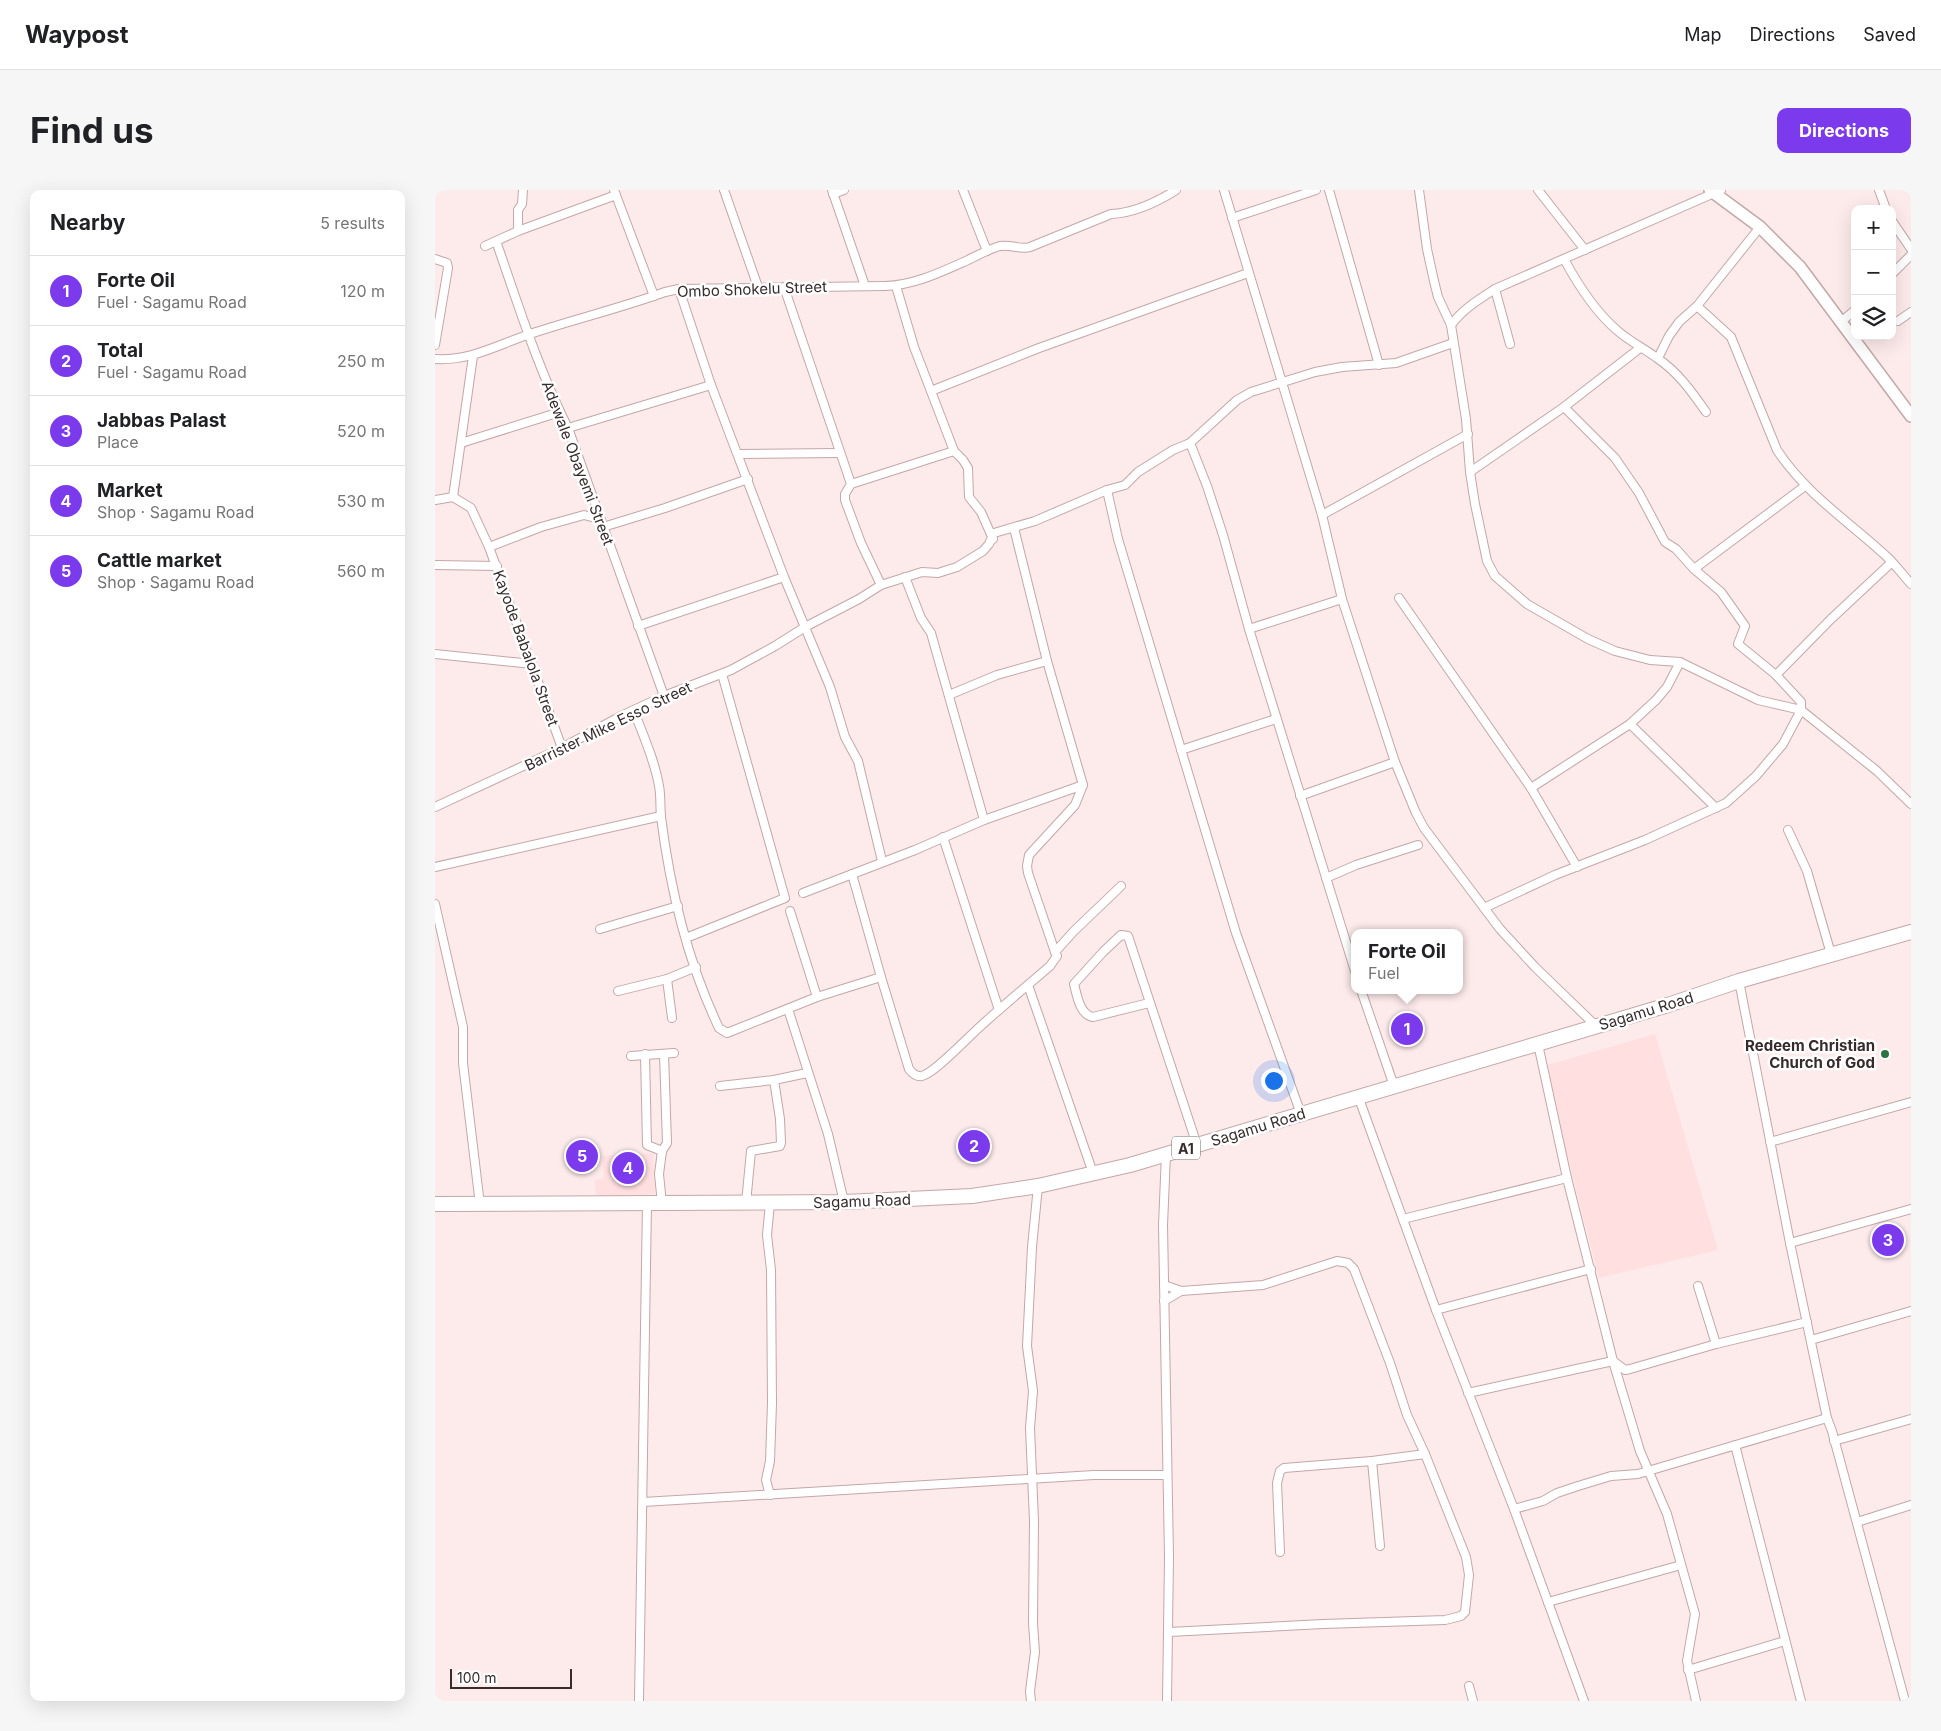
<!DOCTYPE html>
<html lang="en">
<head>
<meta charset="utf-8">
<style>
  :root { --surface:#fff; --page:#f6f6f6; --text:#202124; --muted:#757577; --line:#e0e0e0; --accent:#7c3aed }
  body { margin:0; font-family:Inter,sans-serif; background:var(--page); color:var(--text) }
  .controls { position:absolute; right:15px; top:15px; display:grid; overflow:hidden; border-radius:10px; box-shadow:0 5px 20px #0002 }
  .controls button { width:45px; height:45px; display:grid; place-items:center; padding:0; border:0; border-bottom:1px solid var(--line); background:var(--surface); color:var(--text); font:25px sans-serif }
  .scale { position:absolute; left:15px; bottom:12px; width:122px; box-sizing:border-box; padding-left:5px; border:2px solid #372b2c; border-top:0; font-size:14px; line-height:18px; white-space:nowrap; color:#372b2c; -webkit-text-stroke:4px #fff; paint-order:stroke }
  .you { position:absolute; left:838px; top:890px; width:18px; height:18px; margin:-12px; border:4px solid #fff; border-radius:50%; background:#1a73e8; box-shadow:0 0 0 8px #1a73e833 }
  .badge { display:grid; place-items:center; width:32px; height:32px; border-radius:50%; background:var(--accent); color:#fff; font-size:16px; font-weight:700 }
  .pin { position:absolute; translate:-50% -50%; border:2px solid #fff; box-shadow:0 1px 5px #0006 }
  .popup { position:absolute; left:916px; top:739px; width:112px; height:65px; box-sizing:border-box; display:grid; place-content:center; border-radius:10px; background:var(--surface); filter:drop-shadow(0 1px 4px #0005); font-size:16px; white-space:nowrap; color:var(--muted) }
  .popup b { font-size:19px; color:var(--text) }
  .popup::after { content:''; position:absolute; left:50%; top:100%; margin-left:-10px; border:10px solid transparent; border-top-color:var(--surface) }
  .list { margin:0; padding:0; list-style:none }
  h2 { display:flex; justify-content:space-between; align-items:center; height:65px; margin:0; padding:0 20px; font-size:21px }
  h2 small { font-size:16px; font-weight:400; color:var(--muted) }
  .list li { display:grid; grid-template-columns:32px 1fr auto; gap:15px; align-items:center; box-sizing:border-box; height:70px; padding:0 20px; border-top:1px solid var(--line) }
  .list b { display:block; font-size:19px; white-space:nowrap }
  .list p { margin:0; font-size:16px; white-space:nowrap; color:var(--muted) }
  .list em { font-size:16px; font-style:normal; color:var(--muted) }
  .icon { flex:none; width:28px; height:28px; fill:none; stroke:currentColor; stroke-width:2; stroke-linecap:round; stroke-linejoin:round }
  .map { position:relative; flex:none; width:1476px; height:1511px; overflow:hidden; border-radius:10px }
  header { display:flex; align-items:center; gap:30px; box-sizing:border-box; height:70px; padding:0 25px; background:var(--surface); border-bottom:1px solid var(--line) }
  header strong { font-size:24px }
  nav { display:flex; gap:28px; margin-inline-start:auto; font-size:18px }
  .intro { display:flex; align-items:center; justify-content:space-between; box-sizing:border-box; height:120px; padding:0 30px }
  h1 { margin:0; font-size:35px }
  .button { padding:12px 22px; border-radius:10px; background:var(--accent); color:#fff; font-size:18px; font-weight:700 }
  main { display:flex; gap:30px; padding:0 30px }
  aside { flex:1; background:var(--surface); border-radius:10px; box-shadow:0 5px 20px #0002 }
  .map>svg:first-child { display:block }
</style>
</head>
<body>
<header>
<strong>Waypost</strong>
<nav><a>Map</a><a>Directions</a><a>Saved</a></nav>
</header>
<div class="intro"><h1>Find us</h1><a class="button">Directions</a></div>
<main>
<aside>
<h2>Nearby<small>5 results</small></h2>
<ul class="list">
<li><span class="badge">1</span><div><b>Forte Oil</b><p>Fuel · Sagamu Road</p></div><em>120 m</em></li>
<li><span class="badge">2</span><div><b>Total</b><p>Fuel · Sagamu Road</p></div><em>250 m</em></li>
<li><span class="badge">3</span><div><b>Jabbas Palast</b><p>Place</p></div><em>520 m</em></li>
<li><span class="badge">4</span><div><b>Market</b><p>Shop · Sagamu Road</p></div><em>530 m</em></li>
<li><span class="badge">5</span><div><b>Cattle market</b><p>Shop · Sagamu Road</p></div><em>560 m</em></li>
</ul>
</aside>
<div class="map">
<svg width="1476" height="1511" viewBox="0 0 1476 1511">
  <rect width="100%" height="100%" fill="#fdeaeb"/>
  <g fill="#ffdfdf">
    <polygon points="1220,844 1283,1060 1164,1088 1109,876"/>
    <polygon points="132,955 160,955 161,977 135,979"/>
    <polygon points="218,963 220,1004 161,1007 160,990 169,989 167,966"/>
  </g>
  <g fill="none" stroke-linecap="round" stroke-linejoin="round">
    <defs>
      <g id="street">
        <polyline points="179,0 219,106"/>
        <polyline points="289,0 323,97"/>
        <polyline points="397,0 430,96"/>
        <polyline points="528,0 552,61"/>
        <polyline points="789,0 887,325 907,409 960,572 981,623 989,638 1065,739 1100,777 1161,836"/>
        <polyline points="894,0 944,175"/>
        <polyline points="984,0 992,59 999,91 1003,107 1016,135 1031,229 1035,282 1040,314 1052,371 1060,386 1092,414 1153,449 1180,461 1215,470 1245,472 1323,510 1366,520 1442,581 1476,614"/>
        <polyline points="1103,0 1150,60"/>
        <polyline points="1444,0 1451,19"/>
        <polyline points="398,4 409,0"/>
        <polyline points="797,28 881,0"/>
        <polyline points="1457,31 1476,59"/>
        <polyline points="83,41 83,20 87,14 88,0"/>
        <polyline points="61,51 83,41 181,5"/>
        <path d="M 50,56 L 61,51 C 83,114 103,179 133,238 L 229,506"/>
        <polyline points="0,69 12,73 13,78 0,155"/>
        <path d="M 1129,69 C 1143,95 1161,123 1184,142 C 1196,152 1210,159 1222,168 C 1243,182 1257,202 1271,222"/>
        <polyline points="1457,84 1476,65"/>
        <polyline points="461,96 479,157 519,261 528,270 533,278 534,307 546,322 558,349"/>
        <polyline points="349,97 416,294 410,304 410,310 426,353 446,395"/>
        <polyline points="244,99 276,195 349,387 395,497 410,547 423,571 447,671"/>
        <polyline points="1060,99 1075,154"/>
        <path d="M 1262,116 L 1296,147 L 1342,260 C 1370,303 1413,331 1450,365 C 1460,374 1468,385 1476,394"/>
        <polyline points="1463,131 1476,122"/>
        <polyline points="1406,132 1420,120"/>
        <path d="M 1016,135 C 1028,119 1043,110 1060,99 L 1286,0"/>
        <polyline points="1223,168 1234,146 1244,132 1262,116 1325,37"/>
        <path d="M 0,169 C 36,171 62,155 95,144 C 140,129 186,118 230,102 L 244,99 L 450,96 C 480,95 506,82 533,70 C 543,65 554,59 565,56 C 576,54 585,60 595,57 L 676,24 C 699,23 722,12 741,0"/>
        <polyline points="496,201 604,158 813,83"/>
        <polyline points="133,238 276,195"/>
        <polyline points="26,253 125,222"/>
        <polyline points="755,253 772,296 788,345 814,439 920,781"/>
        <polyline points="304,264 404,263"/>
        <polyline points="1035,282 1129,217 1205,158"/>
        <polyline points="416,294 519,261"/>
        <polyline points="672,300 683,349 801,743 866,924"/>
        <polyline points="18,307 36,318 54,357"/>
        <polyline points="0,310 18,307 38,166"/>
        <polyline points="887,325 1033,244"/>
        <polyline points="168,337 230,318 313,289"/>
        <polyline points="579,338 612,471 648,595 640,615 594,665 592,676 593,683 620,762"/>
        <polyline points="0,375 62,376"/>
        <polyline points="1259,379 1370,296"/>
        <polyline points="470,387 486,428 496,443 549,630"/>
        <polyline points="964,408 1096,598 1142,677"/>
        <polyline points="203,436 349,387"/>
        <polyline points="814,439 907,409"/>
        <polyline points="0,464 97,474"/>
        <polyline points="1341,485 1396,429 1457,372"/>
        <polyline points="514,505 562,485 612,471"/>
        <path d="M 199,521 C 208,545 220,571 224,596 C 226,606 225,617 226,627 C 235,698 253,773 284,838 L 292,843 L 382,807 L 446,787"/>
        <polyline points="1195,534 1281,618"/>
        <polyline points="127,558 54,357 106,337 149,325 164,329"/>
        <polyline points="746,560 841,529"/>
        <polyline points="1096,598 1195,534 1221,510 1232,497 1245,472"/>
        <polyline points="865,606 960,572"/>
        <polyline points="0,617 127,558 188,525 229,506 296,480 340,456 370,437 424,409 446,395 487,382 503,383 522,377 548,361 554,354 559,343 600,331 672,300 690,295 703,282 738,260 755,253 802,210 816,202 880,182 907,177 961,173 1018,153"/>
        <polyline points="1353,640 1372,681 1396,764"/>
        <polyline points="508,647 564,820"/>
        <polyline points="0,677 226,626"/>
        <path d="M 417,684 L 446,787 L 474,879 C 477,883 481,887 487,886 C 500,883 536,844 548,834 C 570,814 593,795 615,776 L 622,766 L 620,762 L 639,741 L 686,696"/>
        <polyline points="891,688 921,675 983,655"/>
        <polyline points="368,703 480,660 549,630 648,595"/>
        <polyline points="0,714 28,837 28,873 45,1015"/>
        <polyline points="1049,718 1120,685 1210,650 1291,613 1321,586 1348,554 1366,520 1366,512 1341,485 1303,454 1310,436 1286,402 1259,379 1241,359 1230,352 1204,303 1180,268 1129,217"/>
        <polyline points="355,721 382,807"/>
        <polyline points="165,739 243,716"/>
        <polyline points="251,748 350,708 287,484"/>
        <polyline points="232,789 237,828"/>
        <polyline points="1304,791 1355,1053 1392,1228 1397,1241 1470,1511"/>
        <polyline points="593,795 658,983"/>
        <polyline points="926,800 959,896"/>
        <polyline points="183,801 232,789 261,777"/>
        <path d="M 714,813 L 658,827 C 645,825 642,806 639,794 L 668,762 L 686,745 L 693,746 L 762,955"/>
        <polyline points="353,819 393,944 409,1012"/>
        <polyline points="1103,854 1132,988 1178,1171 1205,1261 1232,1324 1260,1424 1252,1471 1261,1511"/>
        <polyline points="210,864 212,955 227,961"/>
        <polyline points="196,866 239,863"/>
        <polyline points="285,896 339,890 372,883"/>
        <polyline points="923,906 1001,1120 1079,1319 1149,1511"/>
        <polyline points="1335,952 1476,912"/>
        <polyline points="731,964 728,1035 734,1367 732,1511"/>
        <polyline points="311,1013 316,961 345,956 346,953 345,929 339,890"/>
        <polyline points="335,1013 332,1045 336,1080 337,1213 335,1271 331,1290 335,1305"/>
        <polyline points="227,1014 224,984 227,961 232,953 229,864"/>
        <polyline points="968,1029 1132,988"/>
        <polyline points="1355,1053 1476,1019"/>
        <polyline points="729,1095 746,1101 828,1095 902,1071 913,1073 919,1079 955,1173 972,1225 990,1264 1031,1367 1034,1385 1030,1422 1026,1426 1010,1430 888,1434 734,1442"/>
        <polyline points="1263,1096 1281,1154"/>
        <polyline points="729,1111 746,1101"/>
        <polyline points="1001,1120 1156,1079"/>
        <polyline points="1376,1150 1476,1121"/>
        <polyline points="1033,1203 1178,1171 1190,1180 1195,1179 1281,1154 1372,1132"/>
        <polyline points="1399,1251 1476,1229"/>
        <polyline points="1300,1255 1366,1511"/>
        <polyline points="937,1271 945,1356"/>
        <polyline points="208,1312 659,1285 732,1285"/>
        <polyline points="1079,1319 1108,1311 1122,1303 1143,1296 1176,1286 1203,1284 1392,1228"/>
        <polyline points="1422,1332 1476,1315"/>
        <polyline points="845,1362 842,1293 845,1281 849,1278 937,1271 990,1264"/>
        <polyline points="1113,1412 1246,1375"/>
        <polyline points="1253,1480 1350,1451"/>
        <polyline points="1034,1496 1038,1511"/>
        <polyline points="204,1511 212,1014"/>
        <polyline points="596,1511 595,1501 600,1462 598,1433 599,1331 595,1238 598,1201 592,1156 597,1057 603,996"/>
      </g>
      <polyline id="secondary" points="1275,0 1325,37 1365,77 1476,226"/>
      <polyline id="highway" points="0,1014 409,1012 537,1006 603,996 695,975 1233,815 1304,791 1476,742"/>
    </defs>
    <use href="#street" stroke="#c4a7a8" stroke-width="10"/>
    <use href="#secondary" stroke="#c4a7a8" stroke-width="14"/>
    <use href="#highway" stroke="#c4a7a8" stroke-width="16"/>
    <use href="#street" stroke="#fff" stroke-width="8"/>
    <use href="#secondary" stroke="#fff" stroke-width="11"/>
    <use href="#highway" stroke="#fff" stroke-width="14"/>
  </g>
  <circle fill="#2b7442" stroke="#fff" stroke-width="2" cx="1450" cy="864" r="5"/>
  <g text-anchor="middle" dominant-baseline="central" stroke-width="5" stroke-linejoin="round" paint-order="stroke">
    <rect fill="#fff" stroke="#736b6b" stroke-width="1" x="737" y="946.5" width="28" height="23" rx="4"/>
    <g font-size="14" font-weight="bold" fill="#372b2c">
      <text x="751" y="958">A1</text>
    </g>
    <g font-size="15" fill="#372b2c" stroke="#fff">
      <text transform="translate(317 99) rotate(-2)">Ombo Shokelu Street</text>
      <text transform="translate(143 273) rotate(69)">Adewale Obayemi Street</text>
      <text transform="translate(91 458) rotate(70)">Kayode Babalola Street</text>
      <text transform="translate(173 536) rotate(-26)">Barrister Mike Esso Street</text>
      <text transform="translate(1211 821) rotate(-17)">Sagamu Road</text>
      <text transform="translate(823 937) rotate(-17)">Sagamu Road</text>
      <text transform="translate(427 1011) rotate(-2)">Sagamu Road</text>
    </g>
    <g font-size="15" font-weight="bold" fill="#372b2c" stroke="#fff" text-anchor="end">
      <text x="1440" y="855">Redeem Christian<tspan x="1440" dy="17">Church of God</tspan></text>
    </g>
  </g>
</svg>
<div class="controls">
<button>+</button>
<button>−</button>
<button><svg class="icon" aria-label="layers" viewBox="0 0 24 24"><path d="M12 4l9 5-9 5-9-5zM3 14l9 5 9-5"/></svg></button>
</div>
<div class="scale">100 m</div>
<div class="you"></div>
<div class="pin badge" style="left:972px;top:839px">1</div>
<div class="popup"><b>Forte Oil</b>Fuel</div>
<div class="pin badge" style="left:539px;top:956px">2</div>
<div class="pin badge" style="left:1453px;top:1050px">3</div>
<div class="pin badge" style="left:193px;top:978px">4</div>
<div class="pin badge" style="left:147px;top:966px">5</div>
</div>
</main>
</body>
</html>
